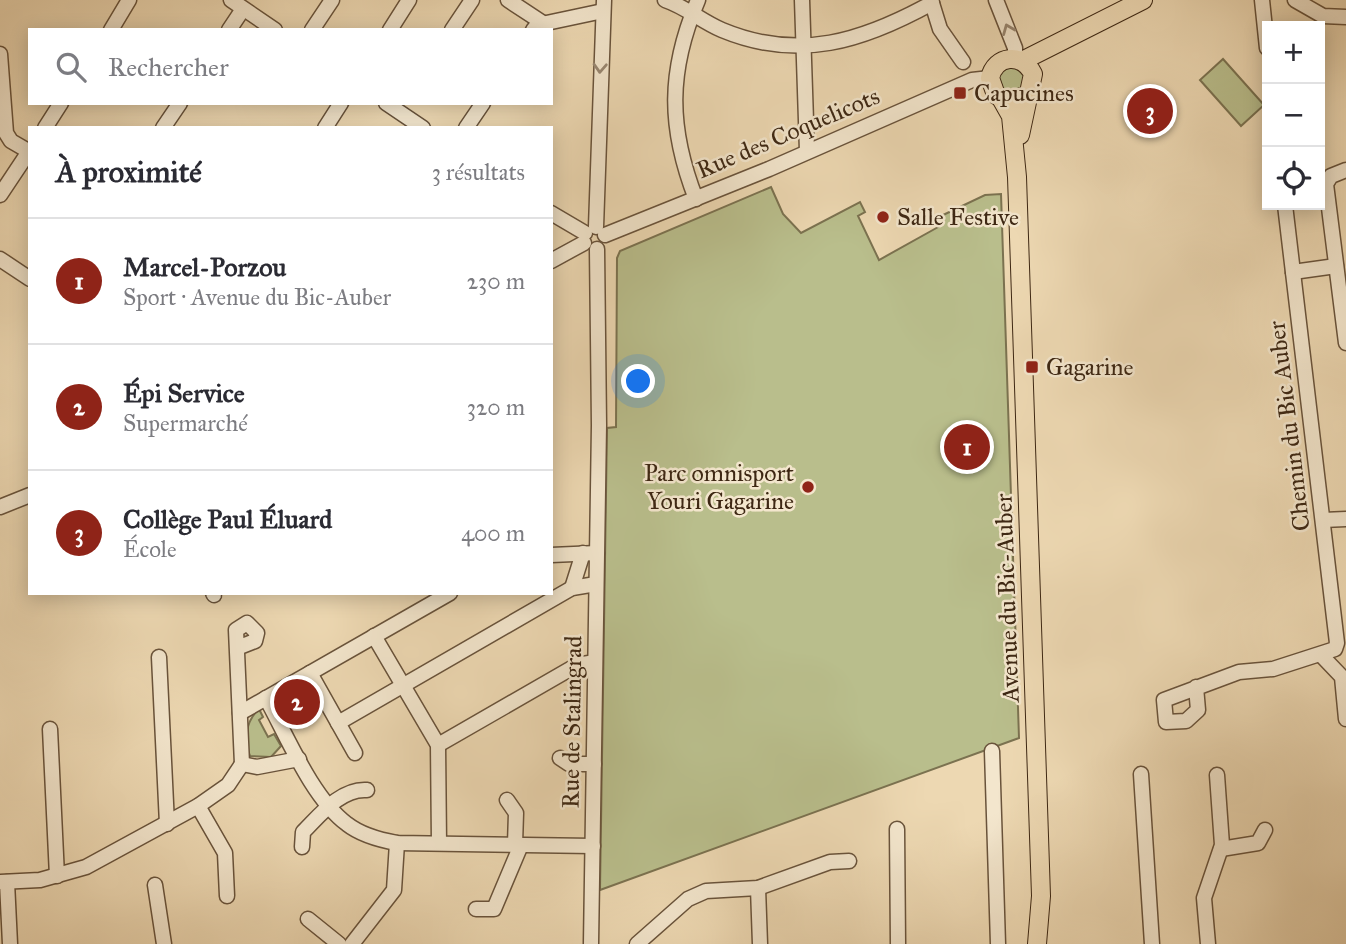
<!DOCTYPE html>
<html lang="fr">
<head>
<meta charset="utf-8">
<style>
  :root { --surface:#fff; --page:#f7f7f7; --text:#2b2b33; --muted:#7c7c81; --line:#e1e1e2; --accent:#8f2418 }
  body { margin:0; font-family:"IM FELL Great Primer",serif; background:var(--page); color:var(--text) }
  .controls { position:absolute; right:21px; top:21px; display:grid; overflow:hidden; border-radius:0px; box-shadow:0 4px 18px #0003 }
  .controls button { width:63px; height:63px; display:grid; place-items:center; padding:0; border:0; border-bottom:2px solid var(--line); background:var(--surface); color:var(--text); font:35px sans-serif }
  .you { position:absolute; left:639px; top:382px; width:24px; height:24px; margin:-18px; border:5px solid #fff; border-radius:50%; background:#1a73e8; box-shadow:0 0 0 10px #1a73e833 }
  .badge { display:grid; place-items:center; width:46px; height:46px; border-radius:50%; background:var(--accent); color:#fff; font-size:23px; font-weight:700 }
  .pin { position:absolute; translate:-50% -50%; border:4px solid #fff; box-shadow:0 2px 7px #0006 }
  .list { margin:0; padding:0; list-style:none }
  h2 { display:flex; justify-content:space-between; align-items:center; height:91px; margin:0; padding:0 28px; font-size:30px }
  h2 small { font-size:23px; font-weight:400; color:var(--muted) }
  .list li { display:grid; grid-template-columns:46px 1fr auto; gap:21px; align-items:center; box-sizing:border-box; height:126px; padding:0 28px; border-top:2px solid var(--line) }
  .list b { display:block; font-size:26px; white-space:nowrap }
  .list p { margin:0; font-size:23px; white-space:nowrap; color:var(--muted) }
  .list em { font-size:23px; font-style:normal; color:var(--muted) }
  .icon { flex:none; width:38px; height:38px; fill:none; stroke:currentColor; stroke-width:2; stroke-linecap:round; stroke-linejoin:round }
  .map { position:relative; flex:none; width:1346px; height:944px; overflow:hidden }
  .search { position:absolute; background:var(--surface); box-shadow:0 4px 18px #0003; left:28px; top:28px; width:525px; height:77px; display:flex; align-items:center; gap:18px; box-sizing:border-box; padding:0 24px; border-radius:0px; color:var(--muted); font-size:26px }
  .panel { position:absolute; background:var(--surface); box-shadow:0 4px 18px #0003; left:28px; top:126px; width:525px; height:469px; border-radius:0px }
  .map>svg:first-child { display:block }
</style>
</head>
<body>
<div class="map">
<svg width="1346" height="944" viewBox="0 0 1346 944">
  <rect width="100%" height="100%" fill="#edd8b2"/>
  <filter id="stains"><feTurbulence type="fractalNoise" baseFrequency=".00286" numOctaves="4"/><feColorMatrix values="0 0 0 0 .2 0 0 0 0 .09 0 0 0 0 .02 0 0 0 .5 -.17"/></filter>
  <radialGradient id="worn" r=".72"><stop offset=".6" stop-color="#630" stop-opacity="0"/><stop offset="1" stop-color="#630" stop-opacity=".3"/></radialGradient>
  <g fill="#b9be8c" stroke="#7b7250" stroke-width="2">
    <polygon points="1223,59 1264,105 1241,126 1200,80"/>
    <polygon points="1011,65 1026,75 1021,93 1003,93 996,76"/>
    <polygon points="771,187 783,214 801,233 860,202 865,212 858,216 879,260 940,226 941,216 985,195 1001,194 1019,738 600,890 607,428 616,427 617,258 620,251"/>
    <path d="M 259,709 L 263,717 L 259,720 L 268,737 L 274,734 L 281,746 L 271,757 L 250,756 C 243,740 246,721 259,709 Z"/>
  </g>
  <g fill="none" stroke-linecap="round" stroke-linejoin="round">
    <defs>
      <g id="minor">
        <polyline points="231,0 275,30"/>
        <polyline points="508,0 543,23"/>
        <path d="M 665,0 C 686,7 701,21 722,30 C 799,62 863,41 932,3"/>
        <polyline points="802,0 807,151"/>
        <polyline points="931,0 940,29 963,62"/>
        <polyline points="996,0 1015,48 1015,58"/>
        <polyline points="1262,0 1267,48"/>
        <polyline points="1295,0 1323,16 1346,17"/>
        <polyline points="111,30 129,0"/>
        <polyline points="229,30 243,9"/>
        <polyline points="312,30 332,0"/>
        <polyline points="390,30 409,0"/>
        <polyline points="452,30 472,0"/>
        <polyline points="533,30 537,25 603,11"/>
        <polyline points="0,54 6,133 11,141 30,152"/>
        <polyline points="386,103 423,128"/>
        <polyline points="45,128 61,103"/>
        <polyline points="163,128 180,103"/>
        <polyline points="325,128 341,103"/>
        <polyline points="466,128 483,103"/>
        <polyline points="1346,170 1331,176 1326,184 1346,343"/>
        <polyline points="0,195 30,150"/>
        <path d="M 696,199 C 668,127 668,71 698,0"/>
        <polyline points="551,213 585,233"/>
        <polyline points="596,227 604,0"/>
        <polyline points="605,235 769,169 972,80 990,78"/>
        <polyline points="0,259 30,279"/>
        <polyline points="551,261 584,243"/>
        <polyline points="1293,272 1336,266"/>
        <polyline points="0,507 30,495"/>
        <polyline points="1323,520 1346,519"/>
        <polyline points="551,555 597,553"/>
        <polyline points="572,588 583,553"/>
        <polyline points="213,593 214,595"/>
        <polyline points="374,636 438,745 439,843"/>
        <polyline points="237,648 255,641 257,633 247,623 236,630 242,764"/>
        <polyline points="1321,655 1342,677 1346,719"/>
        <polyline points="159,657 167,824"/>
        <polyline points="310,673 355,753"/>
        <polyline points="1196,687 1198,710 1186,721 1166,722 1164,700 1239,672 1273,669 1335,649 1337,643 1285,205"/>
        <path d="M 266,698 C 287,736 312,798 347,824 C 361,835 380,840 397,843 L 593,846"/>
        <polyline points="240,713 450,593"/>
        <polyline points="338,723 572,588 596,584"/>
        <polyline points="50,729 57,876"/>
        <polyline points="438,745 577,665 595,662"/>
        <polyline points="992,751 998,944"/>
        <polyline points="560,758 569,764 594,764"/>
        <polyline points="242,764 257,767 299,759"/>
        <polyline points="1141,774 1152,944"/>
        <polyline points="507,800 516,813 515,844"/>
        <polyline points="198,806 225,853 227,896"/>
        <polyline points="897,829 898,944"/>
        <path d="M 302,847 L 303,832 C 320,815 341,788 367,790"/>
        <polyline points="1221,849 1258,843 1265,830"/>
        <polyline points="0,882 40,880 86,867 198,806 228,785 242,764"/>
        <polyline points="7,882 10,944"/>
        <polyline points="155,885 164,944"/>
        <polyline points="758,888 760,944"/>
        <polyline points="476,909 494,909 521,845"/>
        <polyline points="308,919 339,944"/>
        <polyline points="352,944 394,890 397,843"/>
        <polyline points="591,944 599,425 597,249"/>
        <polyline points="637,944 688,899 706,891 758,888 830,862 849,861"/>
        <polyline points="1208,944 1204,898 1222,845 1217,775"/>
      </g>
      <g id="major">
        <polyline points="1022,61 1143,0"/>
        <polyline points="1002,100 1011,116 1017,177 1041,896 1037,944"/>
        <path d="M 1020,135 L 1033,74 C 1022,52 995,55 990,78 L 996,95 L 1009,102 L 1027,95"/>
      </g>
    </defs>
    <use href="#minor" stroke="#69533b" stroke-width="17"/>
    <use href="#major" stroke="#3d2713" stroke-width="20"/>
    <use href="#minor" stroke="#f3e6cd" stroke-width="14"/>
    <use href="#major" stroke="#edd8b2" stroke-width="18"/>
  </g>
  <defs><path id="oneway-chevron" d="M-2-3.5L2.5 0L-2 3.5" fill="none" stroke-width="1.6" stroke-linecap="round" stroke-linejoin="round" transform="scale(1.75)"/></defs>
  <g stroke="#988670">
    <use href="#oneway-chevron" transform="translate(1008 29) rotate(-112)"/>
    <use href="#oneway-chevron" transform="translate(600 68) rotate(93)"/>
  </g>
  <g fill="#8f2418" stroke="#f3e6cd" stroke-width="2.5">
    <rect x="953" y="86" width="14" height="14" rx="3.5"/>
    <circle cx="883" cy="217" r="7"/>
    <rect x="1025" y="360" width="14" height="14" rx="3.5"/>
    <circle cx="808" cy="487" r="7"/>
  </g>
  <g text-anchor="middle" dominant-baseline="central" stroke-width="5" stroke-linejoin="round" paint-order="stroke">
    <g font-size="24" fill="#3d2713" stroke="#f3e6cd" text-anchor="start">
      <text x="974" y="93">Capucines</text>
      <text x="897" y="217">Salle Festive</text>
      <text x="1046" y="367">Gagarine</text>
      <text x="794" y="473" text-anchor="end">Parc omnisport<tspan x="794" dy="28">Youri Gagarine</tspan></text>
    </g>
    <g font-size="24" fill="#3d2713" stroke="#f3e6cd">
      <text transform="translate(788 133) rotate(-23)">Rue des Coquelicots</text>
      <text transform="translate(1289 426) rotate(-97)">Chemin du Bic Auber</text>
      <text transform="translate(1007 598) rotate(-92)">Avenue du Bic-Auber</text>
      <text transform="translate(572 722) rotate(-89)">Rue de Stalingrad</text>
    </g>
  </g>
  <rect width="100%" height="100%" filter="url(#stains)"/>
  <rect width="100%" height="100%" fill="url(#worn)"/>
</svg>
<div class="controls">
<button>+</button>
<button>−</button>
<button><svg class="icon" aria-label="locate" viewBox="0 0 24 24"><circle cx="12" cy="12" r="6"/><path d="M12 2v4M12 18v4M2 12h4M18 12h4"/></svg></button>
</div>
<div class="you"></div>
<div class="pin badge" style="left:967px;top:447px">1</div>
<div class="pin badge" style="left:297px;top:702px">2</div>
<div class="pin badge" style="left:1150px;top:111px">3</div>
<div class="search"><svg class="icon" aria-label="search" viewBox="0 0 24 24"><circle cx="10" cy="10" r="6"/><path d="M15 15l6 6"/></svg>Rechercher</div>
<section class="panel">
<h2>À proximité<small>3 résultats</small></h2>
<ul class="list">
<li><span class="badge">1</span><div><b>Marcel-Porzou</b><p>Sport · Avenue du Bic-Auber</p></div><em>230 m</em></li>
<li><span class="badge">2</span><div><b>Épi Service</b><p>Supermarché</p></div><em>320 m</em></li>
<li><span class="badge">3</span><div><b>Collège Paul Éluard</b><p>École</p></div><em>400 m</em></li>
</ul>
</section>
</div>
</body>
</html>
